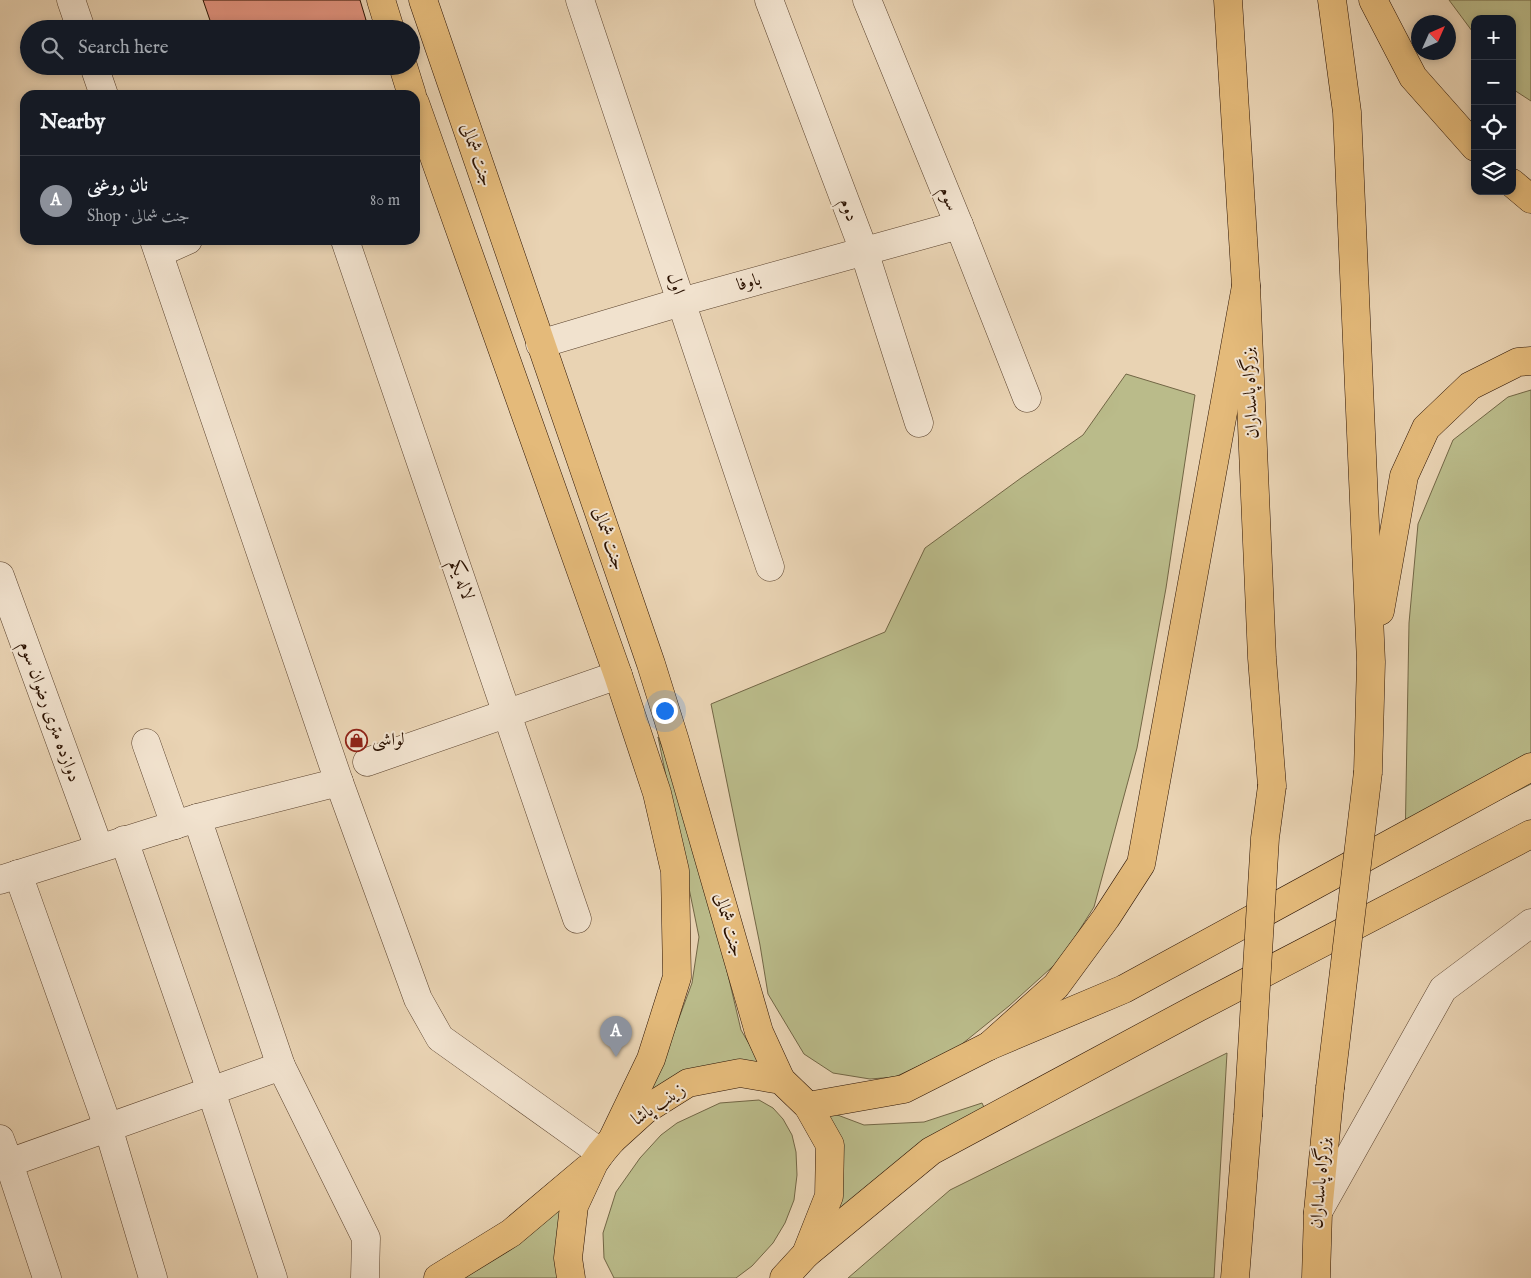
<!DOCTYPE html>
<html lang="en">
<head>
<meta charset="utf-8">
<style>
  :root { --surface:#171b24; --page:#242831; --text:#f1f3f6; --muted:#9ea1a6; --line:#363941; --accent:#8c9099 }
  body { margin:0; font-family:"IM FELL English",Amiri,serif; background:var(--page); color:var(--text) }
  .controls { position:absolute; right:15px; top:15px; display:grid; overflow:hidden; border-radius:10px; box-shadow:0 2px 8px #0003 }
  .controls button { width:45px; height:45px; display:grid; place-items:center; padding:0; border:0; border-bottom:1px solid var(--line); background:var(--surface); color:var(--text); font:25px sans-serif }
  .compass { position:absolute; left:1411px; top:15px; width:45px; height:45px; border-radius:50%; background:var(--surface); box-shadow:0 2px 8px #0003; rotate:45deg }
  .you { position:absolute; left:664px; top:710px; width:18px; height:18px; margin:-12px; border:4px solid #fff; border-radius:50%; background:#1a73e8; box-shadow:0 0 0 8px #1a73e833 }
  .badge { display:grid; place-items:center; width:32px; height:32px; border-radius:50%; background:var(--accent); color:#fff; font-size:16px; font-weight:700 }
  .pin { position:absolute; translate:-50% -41px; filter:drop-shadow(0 1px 2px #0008) }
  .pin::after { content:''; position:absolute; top:26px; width:18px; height:15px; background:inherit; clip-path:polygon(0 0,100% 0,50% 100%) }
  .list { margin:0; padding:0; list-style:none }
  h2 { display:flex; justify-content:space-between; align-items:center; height:65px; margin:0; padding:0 20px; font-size:21px }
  h2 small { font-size:16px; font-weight:400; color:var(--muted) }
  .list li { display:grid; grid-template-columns:32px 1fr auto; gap:15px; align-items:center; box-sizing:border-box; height:90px; padding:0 20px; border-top:1px solid var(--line) }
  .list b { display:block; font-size:19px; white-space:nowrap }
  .list p { margin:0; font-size:16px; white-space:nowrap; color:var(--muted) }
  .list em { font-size:16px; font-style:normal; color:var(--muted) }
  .icon { flex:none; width:28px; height:28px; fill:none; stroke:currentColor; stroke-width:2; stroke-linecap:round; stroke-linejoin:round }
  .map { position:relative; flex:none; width:1531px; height:1278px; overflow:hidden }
  .search { position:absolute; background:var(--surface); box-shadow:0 2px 8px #0003; left:20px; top:20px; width:400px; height:55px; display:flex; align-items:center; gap:12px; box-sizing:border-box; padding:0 18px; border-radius:28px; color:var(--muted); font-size:19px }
  .panel { position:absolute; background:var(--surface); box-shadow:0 2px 8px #0003; left:20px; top:90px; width:400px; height:155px; border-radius:15px }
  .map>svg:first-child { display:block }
</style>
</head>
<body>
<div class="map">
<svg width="1531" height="1278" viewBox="0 0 1531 1278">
  <rect width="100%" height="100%" fill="#e9d3b3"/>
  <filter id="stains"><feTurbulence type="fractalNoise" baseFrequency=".004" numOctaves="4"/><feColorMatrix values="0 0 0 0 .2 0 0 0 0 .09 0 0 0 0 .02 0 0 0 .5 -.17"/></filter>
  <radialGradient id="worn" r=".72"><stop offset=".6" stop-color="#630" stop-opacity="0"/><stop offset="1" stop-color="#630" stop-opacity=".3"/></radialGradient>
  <g fill="#babb8a" stroke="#726645">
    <polygon points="1449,0 1531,0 1531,101 1514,90 1512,88 1512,19 1475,19 1475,35"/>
    <polygon points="1126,374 1195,395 1166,588 1137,748 1094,907 1061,959 1009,1006 957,1048 895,1077 870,1079 833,1073 804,1054 768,994 760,945 711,704 885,632 925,548 1021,478 1083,435"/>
    <polygon points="1531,390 1531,784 1405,847 1409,623 1418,524 1453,440 1508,397"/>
    <polygon points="658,737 693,827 741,1030 762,1066 640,1099 665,1056 692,983 699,937"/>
    <polygon points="1227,1053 1214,1278 848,1278 950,1190"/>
    <polygon points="759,1100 773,1108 783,1119 792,1135 796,1152 797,1175 794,1200 785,1223 773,1243 752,1266 736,1278 614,1278 604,1258 603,1233 616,1192 640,1158 661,1135 677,1123 720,1103"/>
    <polygon points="982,1103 988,1116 830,1222 819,1108 864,1125 924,1122"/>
    <polygon points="566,1200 564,1278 455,1278"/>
  </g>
  <polygon fill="#e2937f" stroke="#2a1100" points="203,0 360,0 366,20 339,29 213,29"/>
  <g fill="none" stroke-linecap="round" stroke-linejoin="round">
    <defs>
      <g id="minor">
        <polyline points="71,0 81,29"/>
        <polyline points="580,0 770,567"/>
        <polyline points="769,0 864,251 919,423"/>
        <polyline points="867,0 959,225 1027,398"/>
        <polyline points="94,66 104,95"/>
        <polyline points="154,240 339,782 418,999 440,1038 601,1153"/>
        <polyline points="345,240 577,919"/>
        <polyline points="159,253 188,240"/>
        <polyline points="540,344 681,302 959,225"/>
        <polyline points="0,576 99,848"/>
        <polyline points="146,743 175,825"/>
        <polyline points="367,762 618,675"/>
        <polyline points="197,818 281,1066 366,1238 365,1278"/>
        <polyline points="124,840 211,1091 273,1278"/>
        <polyline points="18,874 108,1127 153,1278"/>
        <polyline points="0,880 197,818 339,782"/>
        <polyline points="0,1139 9,1163 47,1278"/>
        <polyline points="0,1166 281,1066"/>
        <polyline points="1318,1212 1443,989 1531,923"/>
      </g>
      <g id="major">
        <polyline points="381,0 390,29"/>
        <polyline points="423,0 651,664 675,741 759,1032 781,1080"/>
        <polyline points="403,66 412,95"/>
        <polyline points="415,103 618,675 657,793 675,871 677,977 651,1059 612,1140"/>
        <polyline points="438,1278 511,1233 587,1169"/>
        <polyline points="571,1278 568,1258 574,1206 594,1163 601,1153 612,1140 645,1110 688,1083 740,1073 781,1080 808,1106 830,1145 829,1196 806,1254 784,1278"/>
      </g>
      <g id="highway">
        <polyline points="1228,0 1246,286 1262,658 1272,786"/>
        <polyline points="1332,0 1347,112 1371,662 1368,772"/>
        <polyline points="1373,0 1413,77 1475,147"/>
        <polyline points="1512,183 1531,199"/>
        <polyline points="1380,611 1404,476 1426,428 1470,386 1518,362 1531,361"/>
        <polyline points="989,1046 1056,986 1106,918 1141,864 1246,286"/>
        <polyline points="808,1106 904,1089 989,1046 1124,989 1531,767"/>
        <polyline points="806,1254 931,1151 1197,1008 1531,834"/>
        <polyline points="1235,1278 1248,1116"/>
        <polyline points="1316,1278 1318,1212 1330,1088"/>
      </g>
    </defs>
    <use href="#minor" stroke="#5a422d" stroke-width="29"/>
    <use href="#major" stroke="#2a1100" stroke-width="29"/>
    <use href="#highway" stroke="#2a1100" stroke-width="29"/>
    <use href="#minor" stroke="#f1e2ce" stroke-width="28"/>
    <use href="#major" stroke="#e4ba7a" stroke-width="28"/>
    <use href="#highway" stroke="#e4ba7a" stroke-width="28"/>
    <defs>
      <g id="highway-bridge">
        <polyline points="1330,1088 1368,772"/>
        <polyline points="1248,1116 1265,838 1272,786"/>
      </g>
    </defs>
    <use href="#highway-bridge" stroke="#2a1100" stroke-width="29" stroke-linecap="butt"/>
    <use href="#highway-bridge" stroke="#e4ba7a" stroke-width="28"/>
  </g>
  <defs>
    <symbol id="shop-ring" viewBox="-11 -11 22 22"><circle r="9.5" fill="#f1e2ce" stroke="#8f2418" stroke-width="1.5"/><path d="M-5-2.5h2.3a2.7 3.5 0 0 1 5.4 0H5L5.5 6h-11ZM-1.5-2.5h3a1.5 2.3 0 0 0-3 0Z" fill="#8f2418"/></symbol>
  </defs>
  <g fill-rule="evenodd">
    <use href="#shop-ring" x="344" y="728" width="25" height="25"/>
  </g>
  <g text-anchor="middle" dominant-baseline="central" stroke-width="4" stroke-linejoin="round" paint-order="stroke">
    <g font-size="18" fill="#2a1100" stroke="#f1e2ce">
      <text transform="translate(476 155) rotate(71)">جنت شمالی</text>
      <text transform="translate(948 199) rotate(68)">سوم</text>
      <text transform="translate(848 210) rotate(69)">دوم</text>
      <text transform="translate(749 283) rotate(-16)">باوفا</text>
      <text transform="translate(675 284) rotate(72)">اول</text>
      <text transform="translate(1251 393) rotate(-93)">بزرگراه پاسداران</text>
      <text transform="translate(608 539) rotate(71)">جنت شمالی</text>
      <text transform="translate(461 580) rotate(71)">لاله یکم</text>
      <text transform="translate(49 712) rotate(70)">دوازده متری رضوان سوم</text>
      <text transform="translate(728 925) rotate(74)">جنت شمالی</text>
      <text transform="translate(659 1105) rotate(-34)">زینب پاشا</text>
      <text transform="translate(1321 1183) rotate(-85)">بزرگراه پاسداران</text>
    </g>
    <g font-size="18" fill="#2a1100" stroke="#f1e2ce" text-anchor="start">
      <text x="372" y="740">لواشی</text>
    </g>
  </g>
  <rect width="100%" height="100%" filter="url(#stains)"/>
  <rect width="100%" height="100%" fill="url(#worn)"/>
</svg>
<div class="controls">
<button>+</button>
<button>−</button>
<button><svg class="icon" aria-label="locate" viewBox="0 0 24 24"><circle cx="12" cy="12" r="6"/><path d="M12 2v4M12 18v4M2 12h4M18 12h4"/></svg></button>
<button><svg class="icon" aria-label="layers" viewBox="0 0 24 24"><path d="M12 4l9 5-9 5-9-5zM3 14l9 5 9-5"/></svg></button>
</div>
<svg class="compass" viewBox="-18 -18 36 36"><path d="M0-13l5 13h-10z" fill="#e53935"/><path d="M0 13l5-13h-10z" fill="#9ea1a6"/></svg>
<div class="you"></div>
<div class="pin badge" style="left:616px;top:1057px">A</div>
<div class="search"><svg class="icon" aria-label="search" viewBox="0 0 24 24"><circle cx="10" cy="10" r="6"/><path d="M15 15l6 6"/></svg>Search here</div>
<section class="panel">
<h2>Nearby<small></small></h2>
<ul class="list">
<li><span class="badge">A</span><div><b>نان روغنی</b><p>Shop · جنت شمالی</p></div><em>80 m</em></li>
</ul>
</section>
</div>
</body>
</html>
